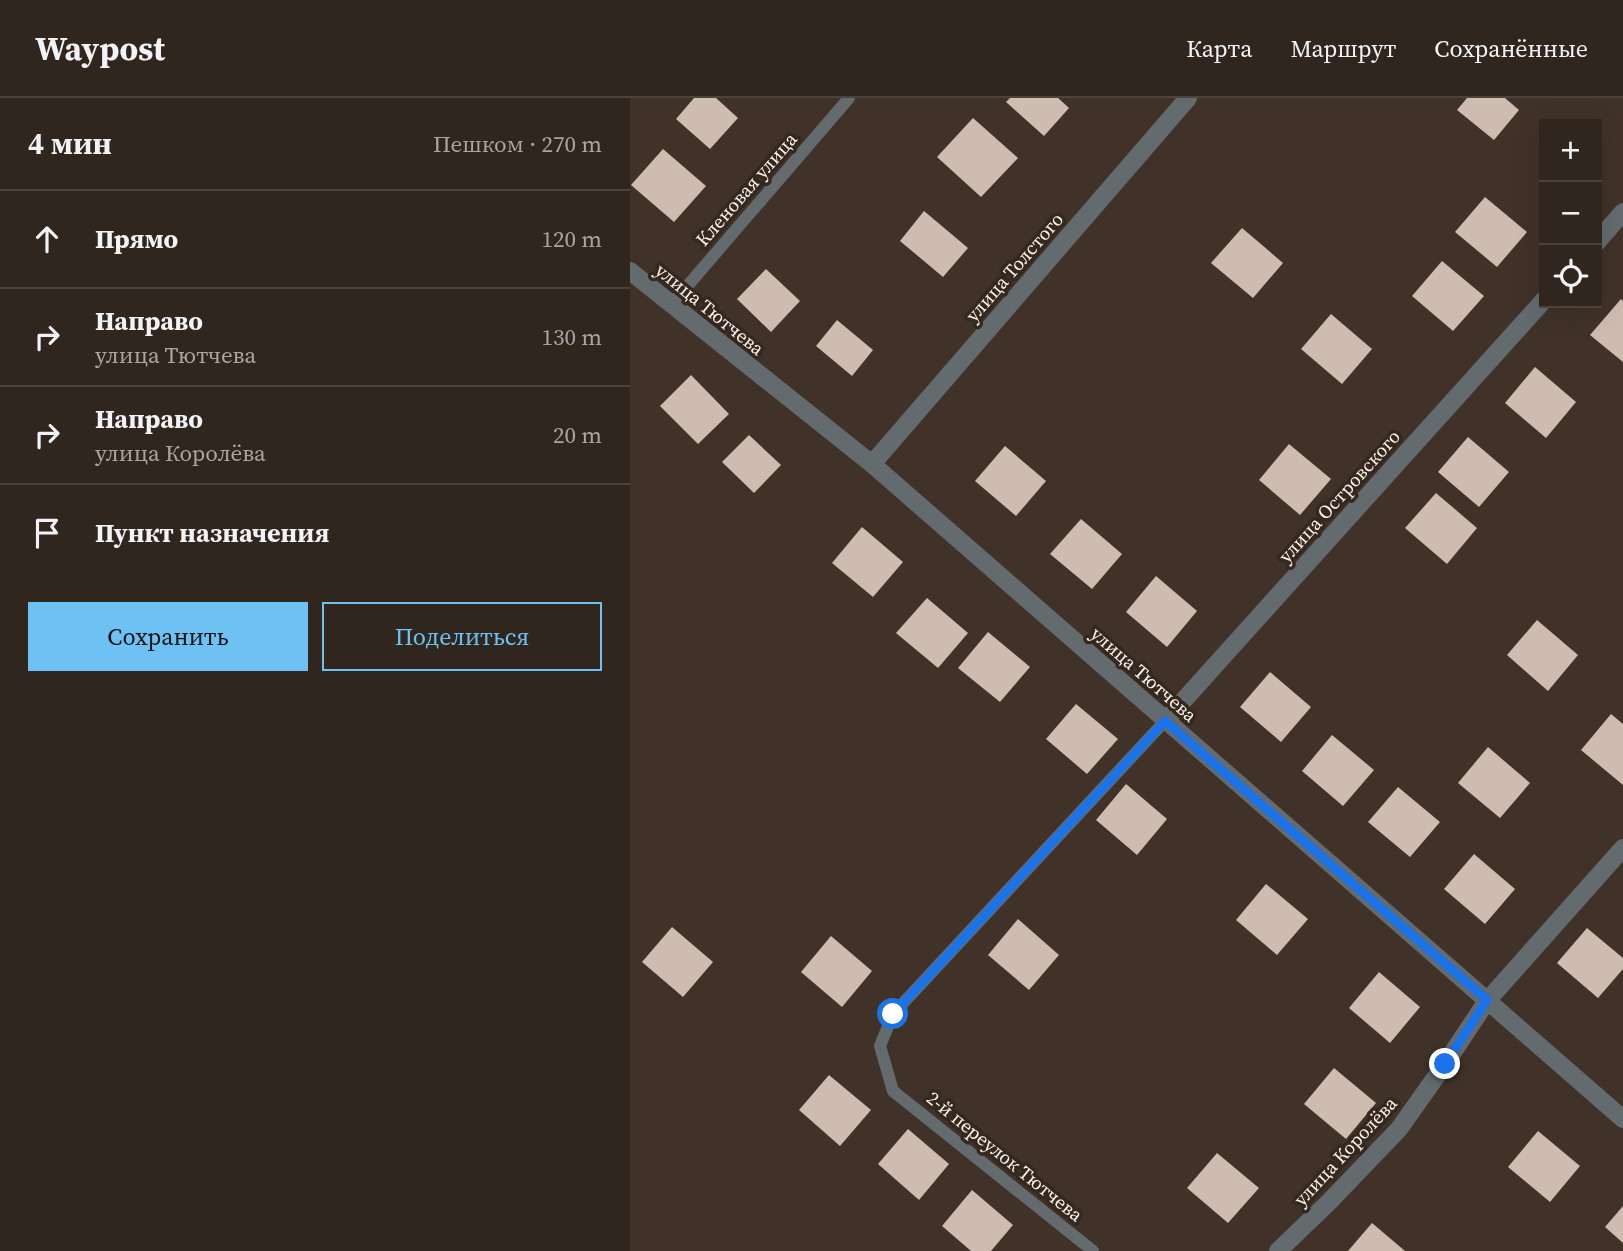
<!DOCTYPE html>
<html lang="ru">
<head>
<meta charset="utf-8">
<style>
  :root { --surface:#30261e; --page:#382e27; --text:#f1f3f6; --muted:#a8a5a4; --line:#4b433c; --accent:#6dc2f3 }
  body { margin:0; font-family:"Source Serif 4",serif; background:var(--page); color:var(--text) }
  .controls { position:absolute; right:21px; top:21px; display:grid; overflow:hidden; border-radius:0px; box-shadow:0 7px 28px #0002 }
  .controls button { width:63px; height:63px; display:grid; place-items:center; padding:0; border:0; border-bottom:2px solid var(--line); background:var(--surface); color:var(--text); font:35px sans-serif }
  .stop { position:absolute; width:21px; height:21px; margin:-16px; border:5px solid #1a73e8; border-radius:50%; background:#fff }
  .stop.end { background:#1a73e8; border-color:#fff; box-shadow:0 2px 7px #0008 }
  .list { margin:0; padding:0; list-style:none }
  h2 { display:flex; justify-content:space-between; align-items:center; height:91px; margin:0; padding:0 28px; font-size:30px }
  h2 small { font-size:23px; font-weight:400; color:var(--muted) }
  .list li { display:grid; grid-template-columns:46px 1fr auto; gap:21px; align-items:center; box-sizing:border-box; height:98px; padding:0 28px; border-top:2px solid var(--line) }
  .list b { display:block; font-size:26px; white-space:nowrap }
  .list p { margin:0; font-size:23px; white-space:nowrap; color:var(--muted) }
  .list em { font-size:23px; font-style:normal; color:var(--muted) }
  .actions { display:flex; gap:14px; padding:21px 28px }
  .actions a { flex:1; padding:16px 0; border:2px solid var(--accent); border-radius:0px; text-align:center; font-size:24px; color:var(--accent) }
  .actions .main { background:var(--accent); color:#111 }
  .icon { flex:none; width:38px; height:38px; fill:none; stroke:currentColor; stroke-width:2; stroke-linecap:round; stroke-linejoin:round }
  .map { position:relative; flex:none; width:993px; height:1153px; overflow:hidden }
  header { display:flex; align-items:center; gap:42px; box-sizing:border-box; height:98px; padding:0 35px; background:var(--surface); border-bottom:2px solid var(--line) }
  header strong { font-size:33px }
  nav { display:flex; gap:38px; margin-inline-start:auto; font-size:24px }
  main { display:flex }
  aside { flex:1; background:var(--surface) }
  .map>svg:first-child { display:block }
</style>
</head>
<body>
<header>
<strong>Waypost</strong>
<nav><a>Карта</a><a>Маршрут</a><a>Сохранённые</a></nav>
</header>
<main>
<aside>
<h2>4 мин<small>Пешком · 270 m</small></h2>
<ul class="list">
<li><svg class="icon" aria-label="ahead" viewBox="0 0 24 24"><path d="M12 20V5M6 11l6-6 6 6"/></svg><div><b>Прямо</b></div><em>120 m</em></li>
<li><svg class="icon" aria-label="right" viewBox="0 0 24 24"><path d="M7 20v-9h11M14 6l5 5-5 5"/></svg><div><b>Направо</b><p>улица Тютчева</p></div><em>130 m</em></li>
<li><svg class="icon" aria-label="right" viewBox="0 0 24 24"><path d="M7 20v-9h11M14 6l5 5-5 5"/></svg><div><b>Направо</b><p>улица Королёва</p></div><em>20 m</em></li>
<li><svg class="icon" aria-label="arrive" viewBox="0 0 24 24"><path d="M6 21V4h12l-3 4 3 4H6"/></svg><div><b>Пункт назначения</b></div></li>
</ul>
<div class="actions"><a class="main">Сохранить</a><a>Поделиться</a></div>
</aside>
<div class="map">
<svg width="993" height="1153" viewBox="0 0 993 1153">
  <rect width="100%" height="100%" fill="#403228"/>
  <g fill="#cebcb0">
    <polygon points="64,0 86,0 108,20 80,51 46,21"/>
    <polygon points="380,0 428,0 439,10 414,38 376,4"/>
    <polygon points="837,0 875,0 889,12 864,42 827,12"/>
    <polygon points="343,20 388,60 351,99 307,59"/>
    <polygon points="33,51 76,88 44,124 1,87"/>
    <polygon points="855,99 897,134 867,169 825,134"/>
    <polygon points="294,113 338,150 313,179 270,143"/>
    <polygon points="612,130 653,165 623,200 581,165"/>
    <polygon points="812,163 854,198 823,233 782,198"/>
    <polygon points="136,171 170,203 141,234 107,201"/>
    <polygon points="991,201 993,203 993,264 960,237"/>
    <polygon points="701,216 742,251 712,286 671,251"/>
    <polygon points="207,222 243,252 222,278 186,248"/>
    <polygon points="905,269 946,304 916,340 875,305"/>
    <polygon points="61,277 99,316 68,346 30,308"/>
    <polygon points="119,337 151,367 124,395 92,364"/>
    <polygon points="838,339 879,374 849,409 808,374"/>
    <polygon points="659,346 701,381 670,417 629,382"/>
    <polygon points="375,348 416,383 386,418 345,383"/>
    <polygon points="806,395 847,430 817,466 775,430"/>
    <polygon points="451,421 492,456 462,491 420,456"/>
    <polygon points="232,429 273,464 243,499 202,465"/>
    <polygon points="526,478 567,513 537,549 496,514"/>
    <polygon points="297,500 338,535 308,570 266,535"/>
    <polygon points="907,522 948,557 918,593 877,557"/>
    <polygon points="358,534 400,569 370,604 328,570"/>
    <polygon points="640,574 681,609 651,644 610,609"/>
    <polygon points="446,606 488,641 457,676 416,641"/>
    <polygon points="981,616 993,626 993,687 951,652"/>
    <polygon points="702,637 744,672 713,708 672,673"/>
    <polygon points="858,649 900,685 870,720 828,685"/>
    <polygon points="496,686 537,721 507,757 466,722"/>
    <polygon points="768,689 810,724 780,759 738,724"/>
    <polygon points="844,756 885,791 855,826 814,791"/>
    <polygon points="636,786 678,821 647,857 606,822"/>
    <polygon points="388,821 429,857 399,892 358,857"/>
    <polygon points="42,829 83,864 53,899 12,864"/>
    <polygon points="957,830 993,860 993,871 968,900 927,865"/>
    <polygon points="201,838 242,873 212,909 171,874"/>
    <polygon points="749,874 790,909 760,945 719,910"/>
    <polygon points="704,970 746,1005 716,1041 674,1006"/>
    <polygon points="199,977 241,1012 210,1048 169,1012"/>
    <polygon points="278,1031 319,1066 289,1102 248,1066"/>
    <polygon points="908,1033 950,1068 920,1104 878,1069"/>
    <polygon points="587,1055 629,1090 598,1125 557,1090"/>
    <polygon points="342,1092 383,1127 361,1153 341,1153 312,1128"/>
    <polygon points="993,1108 993,1145 975,1129"/>
    <polygon points="742,1125 775,1153 718,1153"/>
  </g>
  <g fill="none" stroke-linecap="round" stroke-linejoin="round">
    <g stroke="#636b6f" stroke-width="12">
      <polyline points="41,207 219,0"/>
      <polyline points="463,1153 263,993 250,948 263,916 535,623"/>
    </g>
    <g stroke="#636b6f" stroke-width="18">
      <polyline points="967,144 993,114"/>
      <polyline points="0,173 242,366 993,1021"/>
      <polyline points="242,366 558,0"/>
      <polyline points="535,623 914,202"/>
      <polyline points="648,1153 699,1104 769,1031 815,966 857,903 993,750"/>
    </g>
  </g>
  <g fill="none" stroke-linecap="round" stroke-linejoin="round">
    <polyline stroke="#1a73e8" stroke-width="9" points="263,916 535,623 857,902 815,966"/>
  </g>
  <g text-anchor="middle" dominant-baseline="central" stroke-width="7" stroke-linejoin="round" paint-order="stroke">
    <g font-size="19" fill="#fbf2eb" stroke="#35281f">
      <text transform="translate(116 91) rotate(-49)">Кленовая улица</text>
      <text transform="translate(384 169) rotate(-49)">улица Толстого</text>
      <text transform="translate(80 211) rotate(39)">улица Тютчева</text>
      <text transform="translate(709 398) rotate(-48)">улица Островского</text>
      <text transform="translate(514 576) rotate(41)">улица Тютчева</text>
      <text transform="translate(715 1053) rotate(-47)">улица Королёва</text>
      <text transform="translate(375 1058) rotate(39)">2-й переулок Тютчева</text>
    </g>
  </g>
</svg>
<div class="controls">
<button>+</button>
<button>−</button>
<button><svg class="icon" aria-label="locate" viewBox="0 0 24 24"><circle cx="12" cy="12" r="6"/><path d="M12 2v4M12 18v4M2 12h4M18 12h4"/></svg></button>
</div>
<div class="stop" style="left:263px;top:916px"></div>
<div class="stop end" style="left:815px;top:966px"></div>
</div>
</main>
</body>
</html>
